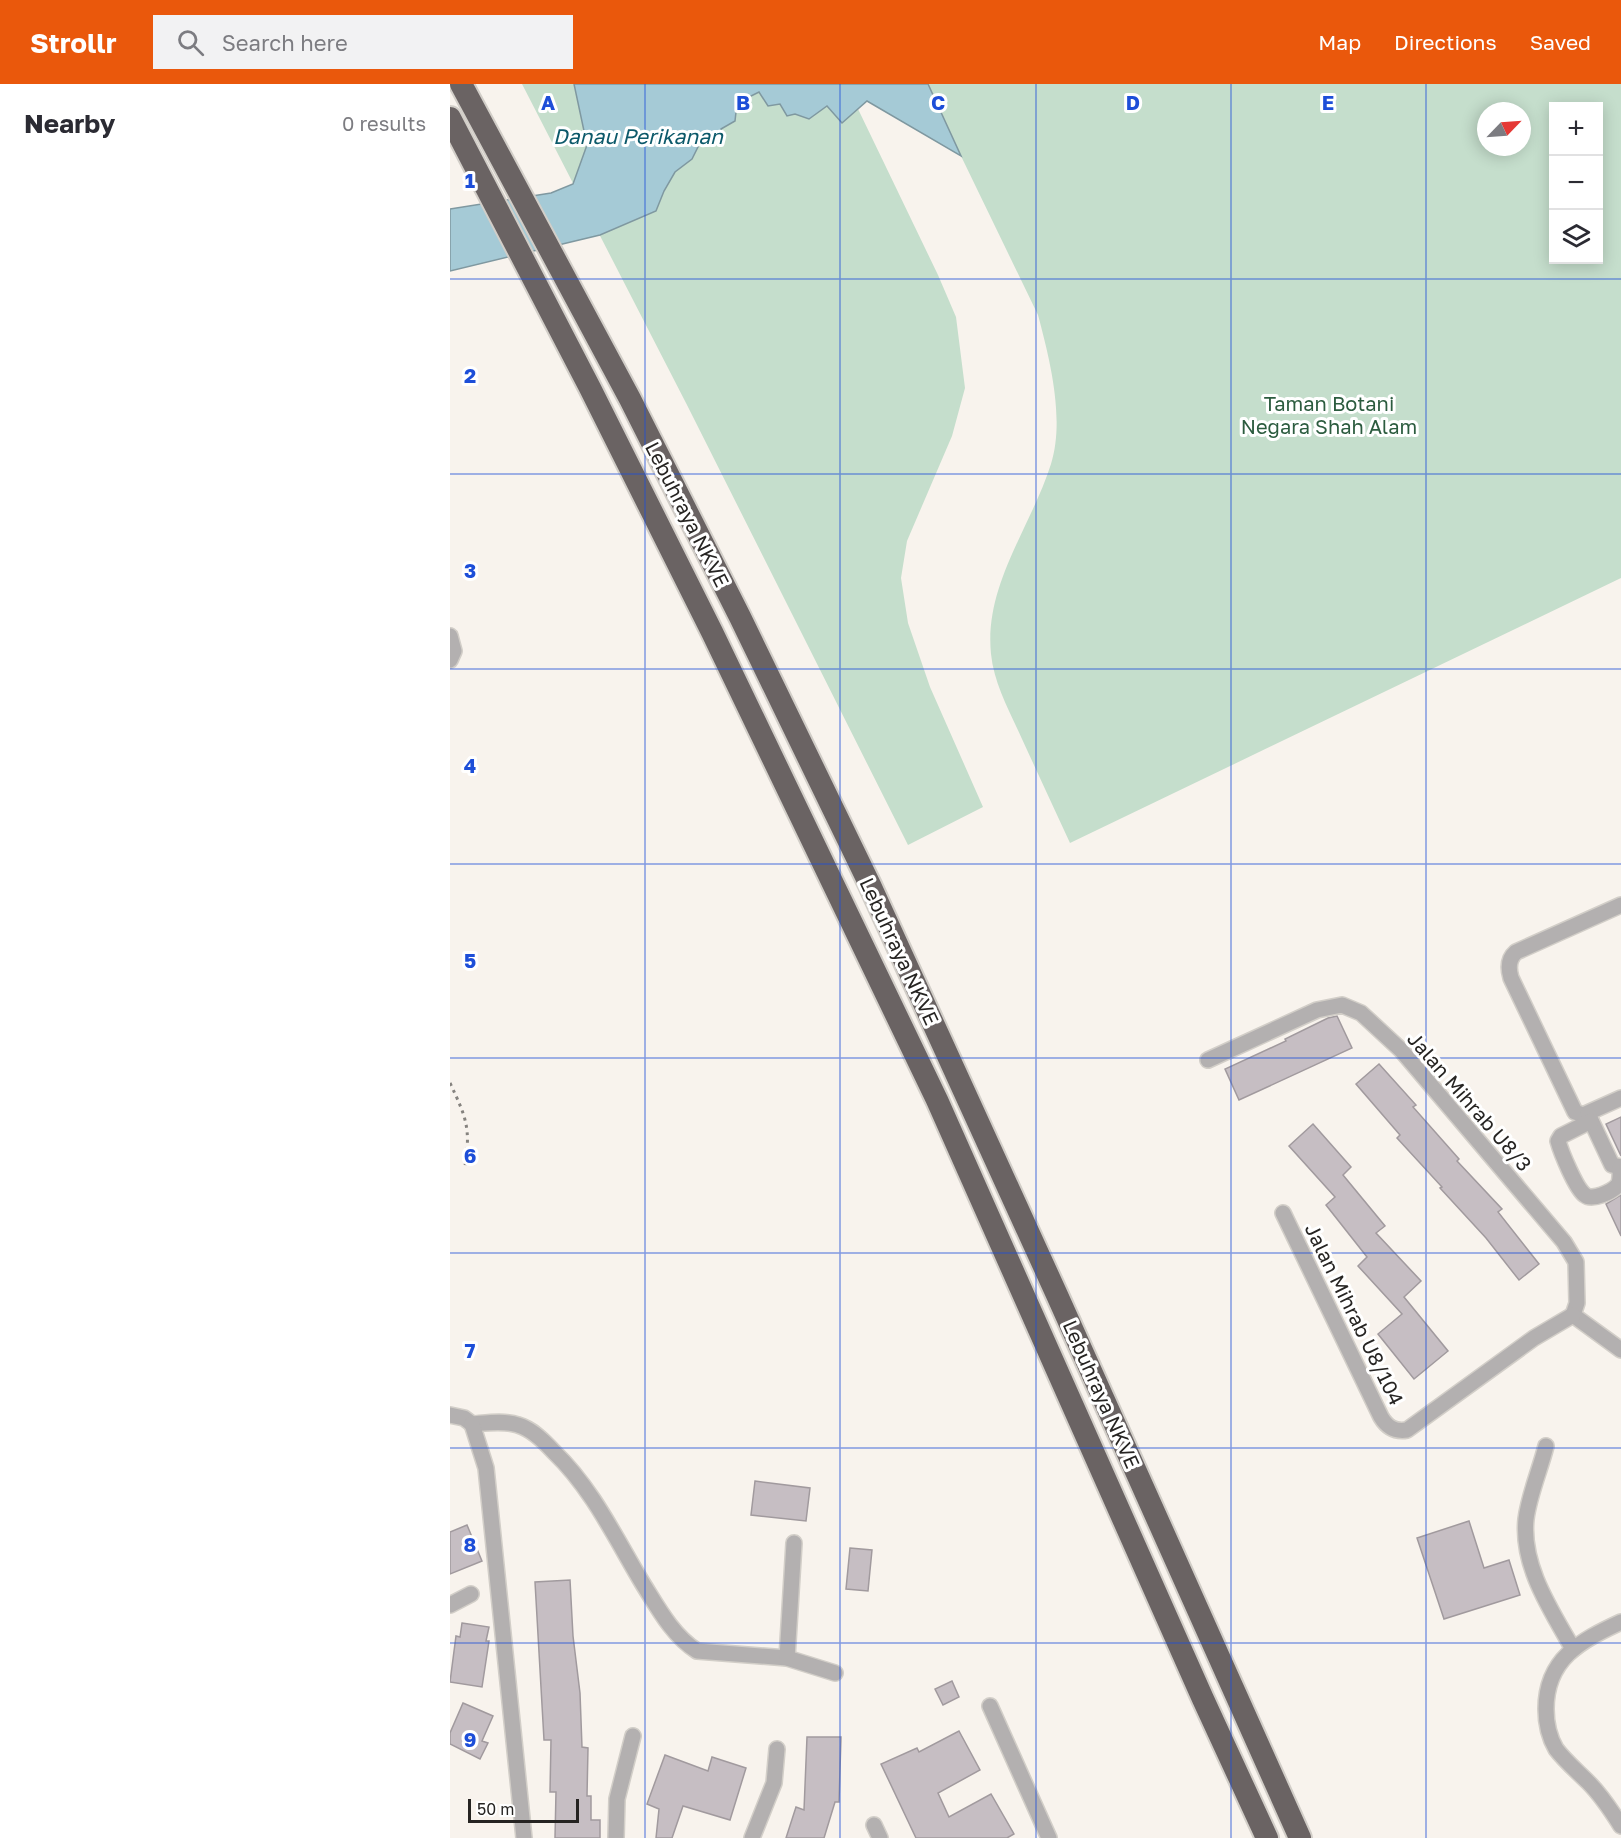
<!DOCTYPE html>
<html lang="en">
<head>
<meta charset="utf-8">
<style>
  :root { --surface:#fff; --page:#f2f2f3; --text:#2b2b33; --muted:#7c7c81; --line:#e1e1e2; --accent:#ea580c }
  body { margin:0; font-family:"Golos Text",sans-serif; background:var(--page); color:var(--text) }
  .controls { position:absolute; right:18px; top:18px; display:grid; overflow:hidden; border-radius:0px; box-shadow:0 3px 15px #0003 }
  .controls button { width:54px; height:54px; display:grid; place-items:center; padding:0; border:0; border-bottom:2px solid var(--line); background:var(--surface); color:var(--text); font:30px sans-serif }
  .compass { position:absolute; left:1027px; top:18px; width:54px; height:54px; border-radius:50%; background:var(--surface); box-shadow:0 3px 15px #0003; rotate:65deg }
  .scale { position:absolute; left:18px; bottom:15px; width:111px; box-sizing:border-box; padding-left:6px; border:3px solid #262422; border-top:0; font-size:16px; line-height:21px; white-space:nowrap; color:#262422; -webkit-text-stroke:4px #fff; paint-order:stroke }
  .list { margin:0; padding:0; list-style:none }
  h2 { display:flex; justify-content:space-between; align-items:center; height:78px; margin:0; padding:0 24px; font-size:26px }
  h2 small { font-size:20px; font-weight:400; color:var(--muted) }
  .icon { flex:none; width:33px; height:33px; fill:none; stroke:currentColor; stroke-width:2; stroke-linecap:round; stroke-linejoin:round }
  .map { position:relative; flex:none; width:1171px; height:1754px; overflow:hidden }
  header { display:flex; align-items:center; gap:36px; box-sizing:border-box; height:84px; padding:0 30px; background:var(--accent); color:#fff }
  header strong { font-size:28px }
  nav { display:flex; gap:33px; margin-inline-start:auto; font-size:21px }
  .search { width:420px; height:54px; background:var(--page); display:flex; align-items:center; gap:15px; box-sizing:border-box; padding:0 21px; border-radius:0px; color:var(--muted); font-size:22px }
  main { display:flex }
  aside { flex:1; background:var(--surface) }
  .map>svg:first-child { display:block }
</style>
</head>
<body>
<header>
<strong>Strollr</strong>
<div class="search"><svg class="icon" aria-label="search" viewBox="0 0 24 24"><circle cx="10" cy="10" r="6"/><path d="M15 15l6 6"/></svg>Search here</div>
<nav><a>Map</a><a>Directions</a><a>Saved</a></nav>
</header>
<main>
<aside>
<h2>Nearby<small>0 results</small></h2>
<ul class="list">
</ul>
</aside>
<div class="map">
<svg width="1171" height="1754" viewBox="0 0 1171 1754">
  <rect width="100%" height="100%" fill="#f8f3ed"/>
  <g fill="#c5decc" fill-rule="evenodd">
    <polygon points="72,0 396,0 488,191 506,233 515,304 502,352 457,457 451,494 458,539 480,603 533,723 458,761 236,319"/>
    <path d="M 466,0 L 1171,0 L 1171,494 L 620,759 C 604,724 588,690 572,655 C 560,628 544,600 541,570 C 534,501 581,443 601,380 C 615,335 600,276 588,231 L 511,72 ZM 1104,22 L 1148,22 L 1148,176 L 1104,176 ZM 1036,27 L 1072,27 L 1072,63 L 1036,63 Z"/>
  </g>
  <polygon fill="#a5cad6" stroke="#7f98a0" stroke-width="1.5" points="124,0 478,0 511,72 417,17 392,39 377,22 359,35 345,30 337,32 330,20 318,22 309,8 287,19 285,37 271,45 272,60 253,53 242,75 225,88 214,107 206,127 150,151 0,187 0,125 101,109 123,100 137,61"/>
  <g fill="#c6bec3" stroke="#a19a9e" stroke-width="1.5">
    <polygon points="887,932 902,964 789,1016 775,985 836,957 835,955 878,934"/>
    <polygon points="929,980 966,1021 963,1023 1009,1075 1007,1077 1052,1125 1048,1128 1089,1180 1069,1196 1036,1154 990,1104 992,1103 947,1054 950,1051 906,1000"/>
    <polygon points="1171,1033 1171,1072 1156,1040"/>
    <polygon points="863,1040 901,1083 893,1091 935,1142 926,1149 971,1197 954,1213 998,1267 964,1295 928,1250 952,1230 908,1182 917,1173 876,1121 885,1113 839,1062"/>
    <polygon points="1171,1111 1171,1152 1156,1120"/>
    <polygon points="305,1397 360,1404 356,1437 301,1431"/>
    <polygon points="1019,1437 1034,1484 1059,1476 1070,1511 994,1535 967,1454"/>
    <polygon points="17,1441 32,1477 0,1490 0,1448"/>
    <polygon points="400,1464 422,1466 418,1507 396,1505"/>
    <polygon points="120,1496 123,1552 130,1609 132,1663 138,1664 137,1712 141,1712 141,1736 150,1736 150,1754 105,1754 106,1708 100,1708 101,1656 94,1656 85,1498"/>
    <polygon points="12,1539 39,1543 36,1557 39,1557 32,1603 0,1598 6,1552 10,1553"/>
    <polygon points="502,1597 509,1613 493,1621 485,1605"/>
    <polygon points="13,1619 43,1632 32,1657 38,1659 30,1675 0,1660 0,1649"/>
    <polygon points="509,1647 530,1686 488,1709 499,1733 541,1710 564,1750 557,1754 466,1754 431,1680 467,1664 469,1668"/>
    <polygon points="357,1653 391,1653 389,1718 385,1718 374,1754 336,1754 346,1723 354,1726"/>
    <polygon points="215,1671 258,1687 262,1673 296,1684 280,1736 233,1722 222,1754 206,1754 209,1725 197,1720"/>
  </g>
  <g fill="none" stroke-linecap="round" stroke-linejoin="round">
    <defs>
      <g id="minor">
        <polyline points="0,552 4,567 0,576"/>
        <path d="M 1171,821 L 1066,868 C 1058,875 1058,884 1061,894 L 1125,1028 L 1133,1031 L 1171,1014"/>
        <polyline points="758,976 867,926 892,921 911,929 951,966 1114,1158 1126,1178 1127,1219 1123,1231 1171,1266"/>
        <polyline points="1138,1030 1162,1081 1171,1083"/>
        <path d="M 1141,1037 L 1111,1052 L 1108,1057 C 1111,1068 1126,1105 1135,1111 C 1142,1117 1162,1108 1168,1101 C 1171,1096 1170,1089 1170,1083"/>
        <path d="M 833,1129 L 931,1333 C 937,1343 944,1348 957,1346 L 1084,1254 L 1123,1231"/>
        <polyline points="0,1331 14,1334 22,1340"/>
        <path d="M 22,1340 C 36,1339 54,1336 68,1341 C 82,1345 94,1357 104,1368 C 142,1404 166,1455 193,1500 C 208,1524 223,1552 247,1567 L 337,1574 L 385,1589"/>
        <polyline points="22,1340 36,1384 74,1754"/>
        <path d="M 1096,1362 C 1090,1386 1079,1411 1076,1435 C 1071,1482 1101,1526 1123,1565"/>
        <polyline points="0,1521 21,1510"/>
        <path d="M 1171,1538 C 1130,1557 1096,1575 1096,1625 C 1096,1639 1099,1653 1106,1665 C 1115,1677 1127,1687 1138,1698 C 1151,1711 1161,1726 1171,1742"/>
        <polyline points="337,1574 344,1459"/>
        <polyline points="540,1622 599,1754"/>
        <polyline points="424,1741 430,1754"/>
        <polyline points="166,1754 167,1715 183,1652"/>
        <polyline points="302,1754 324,1699 327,1665"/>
      </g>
      <g id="highway">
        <polyline points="11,0 180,315 290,533 420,801 607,1211 850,1754"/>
        <polyline points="0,34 140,304 262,548 487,1016 753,1615 817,1754"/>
      </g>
    </defs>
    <use href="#minor" stroke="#d2cec8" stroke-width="18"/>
    <use href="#highway" stroke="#d2cec8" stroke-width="26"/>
    <path stroke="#85827e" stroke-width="3" stroke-dasharray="3 4.5" stroke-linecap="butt" d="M 0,999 C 16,1033 21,1044 15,1082"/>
    <use href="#minor" stroke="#b3b0b0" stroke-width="15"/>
    <use href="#highway" stroke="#6a6363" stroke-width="22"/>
  </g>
  <path fill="none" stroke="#1d4ed8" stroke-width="1.5" stroke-opacity="0.55" d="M 195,0 L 195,1754M 390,0 L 390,1754M 586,0 L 586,1754M 781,0 L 781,1754M 976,0 L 976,1754M 0,195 L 1171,195M 0,390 L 1171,390M 0,585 L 1171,585M 0,780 L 1171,780M 0,974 L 1171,974M 0,1169 L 1171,1169M 0,1364 L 1171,1364M 0,1559 L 1171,1559"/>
  <g text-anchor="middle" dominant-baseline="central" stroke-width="6" stroke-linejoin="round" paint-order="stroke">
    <g font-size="20" fill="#2c5c3f" stroke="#fff">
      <text x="879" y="319">Taman Botani<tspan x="879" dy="23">Negara Shah Alam</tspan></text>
    </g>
    <g font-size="20" fill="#262422" stroke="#fff">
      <text transform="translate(238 430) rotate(63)">Lebuhraya NKVE</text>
      <text transform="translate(450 867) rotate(65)">Lebuhraya NKVE</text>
      <text transform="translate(1020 1017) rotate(49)">Jalan Mihrab U8/3</text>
      <text transform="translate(905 1230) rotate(64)">Jalan Mihrab U8/104</text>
      <text transform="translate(652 1310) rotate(66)">Lebuhraya NKVE</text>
    </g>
    <g font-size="21" font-style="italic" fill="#0c596a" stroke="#fff">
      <text x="188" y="52">Danau Perikanan</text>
    </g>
  </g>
  <g font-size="20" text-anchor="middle" font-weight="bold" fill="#1d4ed8" stroke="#fff" stroke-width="6" stroke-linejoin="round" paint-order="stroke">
    <text x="98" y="26">A</text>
    <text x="293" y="26">B</text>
    <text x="488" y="26">C</text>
    <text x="683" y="26">D</text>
    <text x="878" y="26">E</text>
    <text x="20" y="104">1</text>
    <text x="20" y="299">2</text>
    <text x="20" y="494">3</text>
    <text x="20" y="689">4</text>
    <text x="20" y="884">5</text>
    <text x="20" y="1079">6</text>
    <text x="20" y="1274">7</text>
    <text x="20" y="1468">8</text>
    <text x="20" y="1663">9</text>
  </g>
</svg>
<div class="controls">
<button>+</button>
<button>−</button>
<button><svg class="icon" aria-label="layers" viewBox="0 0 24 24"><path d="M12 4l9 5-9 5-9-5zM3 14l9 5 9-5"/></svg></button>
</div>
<svg class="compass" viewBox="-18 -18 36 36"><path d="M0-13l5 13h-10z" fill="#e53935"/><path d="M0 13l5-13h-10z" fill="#7c7c81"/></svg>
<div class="scale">50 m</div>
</div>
</main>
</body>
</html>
